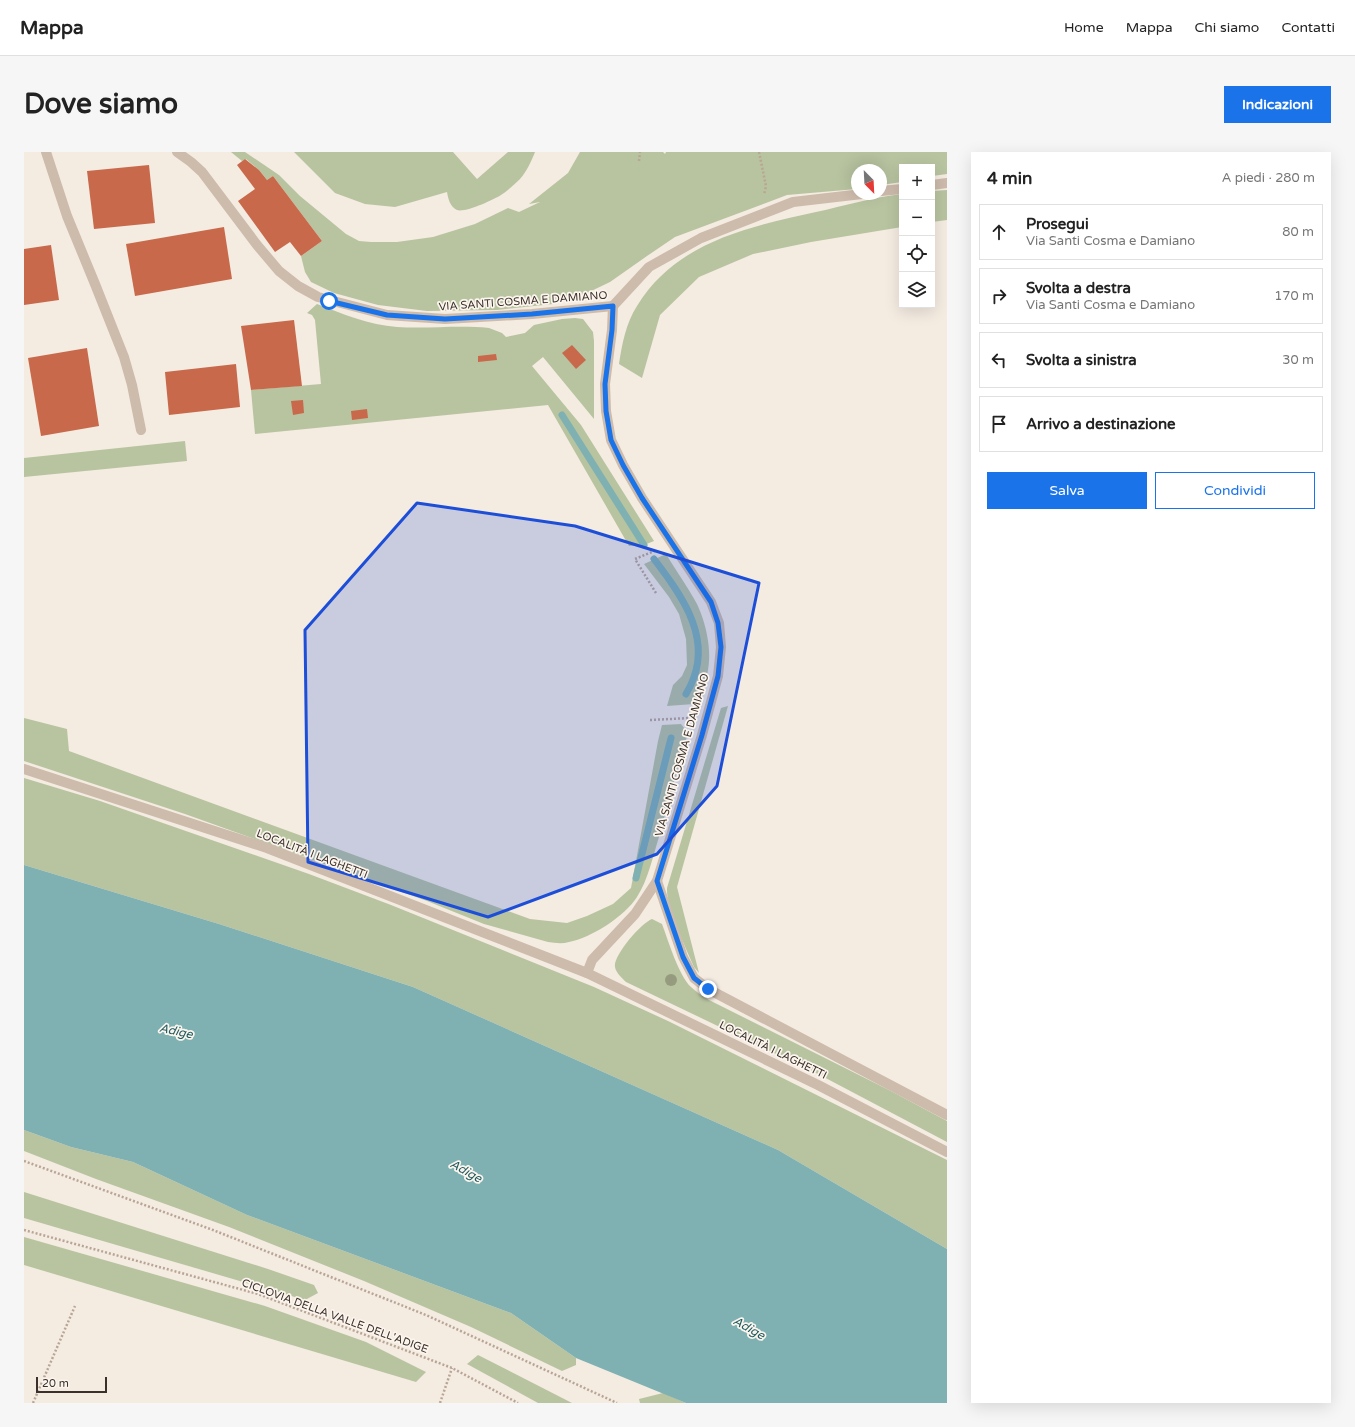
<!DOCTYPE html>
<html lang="it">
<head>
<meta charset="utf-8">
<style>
  :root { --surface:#fff; --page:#f6f6f6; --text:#222; --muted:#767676; --line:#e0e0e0; --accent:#1a73e8 }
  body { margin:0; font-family:"Varela Round",sans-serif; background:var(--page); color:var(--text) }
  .controls { position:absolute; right:12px; top:12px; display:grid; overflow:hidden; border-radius:0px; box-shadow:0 4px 16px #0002 }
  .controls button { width:36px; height:36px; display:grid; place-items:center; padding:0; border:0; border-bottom:1px solid var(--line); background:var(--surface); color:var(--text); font:20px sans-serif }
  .compass { position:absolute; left:827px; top:12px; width:36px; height:36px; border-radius:50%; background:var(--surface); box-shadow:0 4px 16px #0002; rotate:156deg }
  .scale { position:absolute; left:12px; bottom:10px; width:71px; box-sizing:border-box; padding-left:4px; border:2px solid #3b302b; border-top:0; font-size:11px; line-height:14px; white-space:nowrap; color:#3b302b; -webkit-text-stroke:3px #fbf5ee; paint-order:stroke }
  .stop { position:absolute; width:12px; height:12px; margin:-9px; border:3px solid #1a73e8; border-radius:50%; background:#fff }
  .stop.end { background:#1a73e8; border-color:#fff; box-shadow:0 1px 4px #0008 }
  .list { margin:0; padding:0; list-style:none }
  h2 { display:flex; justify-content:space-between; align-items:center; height:52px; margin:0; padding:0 16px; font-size:17px }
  h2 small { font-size:13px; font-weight:400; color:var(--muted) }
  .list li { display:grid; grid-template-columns:26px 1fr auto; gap:12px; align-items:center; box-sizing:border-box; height:56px; margin:0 8px 8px; padding:0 8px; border:1px solid var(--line); border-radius:0px }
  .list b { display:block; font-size:15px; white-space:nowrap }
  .list p { margin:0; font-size:13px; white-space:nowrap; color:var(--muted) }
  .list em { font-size:13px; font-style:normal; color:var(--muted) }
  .actions { display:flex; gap:8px; padding:12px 16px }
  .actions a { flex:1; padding:9px 0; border:1px solid var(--accent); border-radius:0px; text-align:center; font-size:14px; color:var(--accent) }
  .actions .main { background:var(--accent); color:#fff }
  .icon { flex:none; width:22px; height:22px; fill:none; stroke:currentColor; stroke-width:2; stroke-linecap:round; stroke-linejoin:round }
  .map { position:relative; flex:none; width:923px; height:1251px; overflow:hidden; border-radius:0px }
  header { display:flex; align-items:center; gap:24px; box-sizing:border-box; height:56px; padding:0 20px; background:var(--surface); border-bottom:1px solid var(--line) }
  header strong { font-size:19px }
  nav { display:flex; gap:22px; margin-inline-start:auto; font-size:14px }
  .intro { display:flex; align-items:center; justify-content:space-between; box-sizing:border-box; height:96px; padding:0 24px }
  h1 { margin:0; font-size:28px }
  .button { padding:10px 18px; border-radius:0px; background:var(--accent); color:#fff; font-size:14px; font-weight:700 }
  main { display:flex; gap:24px; padding:0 24px }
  aside { flex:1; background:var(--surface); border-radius:0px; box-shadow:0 4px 16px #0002 }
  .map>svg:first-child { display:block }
</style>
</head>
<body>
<header>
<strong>Mappa</strong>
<nav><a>Home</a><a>Mappa</a><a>Chi siamo</a><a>Contatti</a></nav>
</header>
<div class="intro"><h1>Dove siamo</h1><a class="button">Indicazioni</a></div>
<main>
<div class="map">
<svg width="923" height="1251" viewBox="0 0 923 1251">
  <rect width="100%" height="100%" fill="#f4ebe1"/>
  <g fill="#b8c4a0">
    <polygon points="207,0 221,0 255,23 276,44 322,82 335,89 347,90 373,90 409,85 451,72 484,56 495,60 516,50 505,52 544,21 556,0 639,0 641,2 642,0 923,0 923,22 908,24 908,15 878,15 878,30 857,33 857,18 833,18 833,37 763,43 651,85 623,104 586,130 561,142 529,152 473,158 403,159 354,153 310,141 287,130 281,120 277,104 298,89 249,24 243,28 235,18 222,7 218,9"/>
    <path d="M 270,0 L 429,0 L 453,27 L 484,0 L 511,0 C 507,10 503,19 496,27 C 490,33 483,39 477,43 C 469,48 441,61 433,58 C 426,55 424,46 423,40 L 371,55 L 341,52 L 311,41 Z"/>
    <polygon points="923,38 923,68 908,70 908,39"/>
    <path d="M 878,42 L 878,75 L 787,90 L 729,102 L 675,125 L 636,163 L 618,226 L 595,212 C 598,192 602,171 613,154 C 652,90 724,75 792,60 C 820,54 849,45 878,42 Z"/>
    <path d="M 293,152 C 319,162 345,173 373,175 C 403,177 434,173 465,176 L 478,181 L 482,185 L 501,181 L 510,173 L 538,167 L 551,166 L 559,167 L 569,180 L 570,189 L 570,267 L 519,205 L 508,214 L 557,273 L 630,389 L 620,393 L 605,394 L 524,253 L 231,282 L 227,238 L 297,232 L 291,168 L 288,163 L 283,161 Z"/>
    <polygon points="161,289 163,309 0,325 0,306"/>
    <path d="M 642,402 C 652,419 664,435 673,452 C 682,471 688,498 684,518 C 682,531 677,541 670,552 L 643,554 L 649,533 L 658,524 L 663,513 L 662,487 L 655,462 L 645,445 L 620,412 Z"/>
    <path d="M 704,554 L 653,735 L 675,821 L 670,815 C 662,796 642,755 643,736 L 697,556 Z"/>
    <path d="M 0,566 L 43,577 L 45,599 L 506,767 L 543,771 L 563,764 L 589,752 L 607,736 L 634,589 L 638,573 L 657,572 L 664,581 C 654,616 644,650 635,685 C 629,704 624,728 613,745 C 601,764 567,786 545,790 C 538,792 531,791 524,790 L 460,772 L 403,749 L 161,662 L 0,609 Z"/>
    <polygon points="0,626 76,649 285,722 367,753 570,835 644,869 923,1008 923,1097 754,998 389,835 195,772 0,713"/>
    <path d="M 628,767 L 638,772 C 644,788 655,824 667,835 C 672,840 679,844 685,848 L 865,938 L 923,969 L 923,990 L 794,922 L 602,830 C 598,826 592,821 591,815 C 589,804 617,771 628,767 Z"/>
    <polygon points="0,978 47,995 109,1010 223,1063 487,1161 552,1206 552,1213 538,1219 447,1175 340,1129 205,1075 72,1027 0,999"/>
    <polygon points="0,1040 244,1117 290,1133 294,1141 281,1148 0,1066"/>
    <polygon points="0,1085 241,1154 342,1190 402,1220 392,1230 0,1113"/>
    <polygon points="454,1203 548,1251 514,1251 443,1212"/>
    <polygon points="639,1241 662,1251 616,1251 615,1247"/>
  </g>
  <polygon fill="#7fb0b2" points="0,713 195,772 389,835 754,998 923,1097 923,1251 662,1251 552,1206 487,1161 223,1063 109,1010 47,995 0,978"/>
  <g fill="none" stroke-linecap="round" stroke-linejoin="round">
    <g stroke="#7fb0b2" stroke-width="7">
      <polyline points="538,263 620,393"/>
      <path d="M 630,407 C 655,440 686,481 670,525 C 668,531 665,537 662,542"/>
      <polyline points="612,726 647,586"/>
    </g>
  </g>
  <g fill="#c8694b">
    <polygon points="221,7 235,18 243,28 249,24 298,89 277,104 266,90 251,100 214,49 231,37 213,13"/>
    <polygon points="125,13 131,71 70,77 63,19"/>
    <polygon points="200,75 208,127 111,144 102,92"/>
    <polygon points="27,93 35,148 0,153 0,97"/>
    <polygon points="270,168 278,234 227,238 217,174"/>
    <polygon points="548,193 562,208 552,217 538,201"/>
    <polygon points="63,196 75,274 17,284 4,206"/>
    <polygon points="472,202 473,208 454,210 454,204"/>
    <polygon points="212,212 216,255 145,263 141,220"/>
    <polygon points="279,248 280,261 269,263 267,249"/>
    <polygon points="343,257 344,266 328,268 327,259"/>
  </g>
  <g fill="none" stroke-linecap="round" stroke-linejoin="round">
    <g stroke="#b9a596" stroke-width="2.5" stroke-dasharray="2 2" stroke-linecap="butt">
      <polyline points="735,0 742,34 740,43"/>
      <polyline points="615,9 616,0"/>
      <polyline points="632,441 611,407 633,398"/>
      <polyline points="626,568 666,566"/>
      <polyline points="0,1009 189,1078 402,1163 593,1251"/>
      <polyline points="0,1078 234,1142 428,1216 494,1251"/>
      <polyline points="9,1251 51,1154"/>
      <polyline points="416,1251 428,1216"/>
    </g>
    <g stroke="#cdbbac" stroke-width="10">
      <polyline points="22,0 43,64 71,132 100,205 108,233 117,278"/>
      <polyline points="633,729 659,805 670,826 684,837 923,963"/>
    </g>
    <g stroke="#cdbbac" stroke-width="10">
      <polyline points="153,0 167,10 178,20 233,93 255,119 274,134 294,145 363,163 421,167 508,162 589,154"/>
      <polyline points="908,33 923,31"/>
      <polyline points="857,39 878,37"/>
      <polyline points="589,154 625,115 677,86 769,50 838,42"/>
      <polyline points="0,617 243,696 563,821 794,933 923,1000"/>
      <polyline points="563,821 568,808 611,762 633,729 678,583 694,524 697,495 695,471 687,450 618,346 599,313 587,288 582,259 581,232 588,178 589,154"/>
    </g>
  </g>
  <circle fill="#969b7f" cx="647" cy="828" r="6"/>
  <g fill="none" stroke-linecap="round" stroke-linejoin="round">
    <polyline stroke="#1a73e8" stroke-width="5" points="305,149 363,163 421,167 508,162 589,154 588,178 581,232 582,259 587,288 599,313 618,346 687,450 694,471 697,495 694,524 678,583 633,729 659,805 670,826 684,837"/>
  </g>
  <path fill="#1d4ed8" fill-opacity="0.2" stroke="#1d4ed8" stroke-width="3" stroke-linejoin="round" d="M 393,351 L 551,374 L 735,431 L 693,634 L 633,702 L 464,765 L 284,710 L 281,478 Z"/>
  <g text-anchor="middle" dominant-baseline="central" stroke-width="3.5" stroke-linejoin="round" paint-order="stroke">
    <g font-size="11" fill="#3b302b" stroke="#fbf5ee">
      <text transform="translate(499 149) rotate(-4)">VIA SANTI COSMA E DAMIANO</text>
      <text transform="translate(658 603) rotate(-74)">VIA SANTI COSMA E DAMIANO</text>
      <text transform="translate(288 702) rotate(21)">LOCALITÀ I LAGHETTI</text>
      <text transform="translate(749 898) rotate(26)">LOCALITÀ I LAGHETTI</text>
      <text transform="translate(311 1164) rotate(20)">CICLOVIA DELLA VALLE DELL'ADIGE</text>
    </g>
    <g font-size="12" font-style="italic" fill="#1f5a5e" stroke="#fbf5ee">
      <text transform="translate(152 879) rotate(12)">Adige</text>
      <text transform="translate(442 1019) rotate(29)">Adige</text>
      <text transform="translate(725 1176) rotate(29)">Adige</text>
    </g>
  </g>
</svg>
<div class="controls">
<button>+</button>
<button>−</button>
<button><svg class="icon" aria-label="locate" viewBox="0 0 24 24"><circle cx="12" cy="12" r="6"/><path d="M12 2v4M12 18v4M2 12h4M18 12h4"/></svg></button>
<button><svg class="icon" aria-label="layers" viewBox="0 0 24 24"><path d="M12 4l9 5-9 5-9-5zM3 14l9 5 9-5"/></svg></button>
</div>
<svg class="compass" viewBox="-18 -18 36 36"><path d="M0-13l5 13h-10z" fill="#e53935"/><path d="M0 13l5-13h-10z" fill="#767676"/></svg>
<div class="scale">20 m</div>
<div class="stop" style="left:305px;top:149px"></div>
<div class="stop end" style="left:684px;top:837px"></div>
</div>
<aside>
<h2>4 min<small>A piedi · 280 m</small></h2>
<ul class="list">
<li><svg class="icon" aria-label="ahead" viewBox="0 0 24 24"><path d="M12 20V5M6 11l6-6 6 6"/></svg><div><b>Prosegui</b><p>Via Santi Cosma e Damiano</p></div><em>80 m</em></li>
<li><svg class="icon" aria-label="right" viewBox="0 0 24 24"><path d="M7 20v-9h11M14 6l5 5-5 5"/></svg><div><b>Svolta a destra</b><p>Via Santi Cosma e Damiano</p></div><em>170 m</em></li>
<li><svg class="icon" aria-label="left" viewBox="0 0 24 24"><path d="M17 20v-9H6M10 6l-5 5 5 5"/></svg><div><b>Svolta a sinistra</b></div><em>30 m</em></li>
<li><svg class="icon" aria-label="arrive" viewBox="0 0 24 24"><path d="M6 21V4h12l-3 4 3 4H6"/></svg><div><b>Arrivo a destinazione</b></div></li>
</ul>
<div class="actions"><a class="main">Salva</a><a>Condividi</a></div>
</aside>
</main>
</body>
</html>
